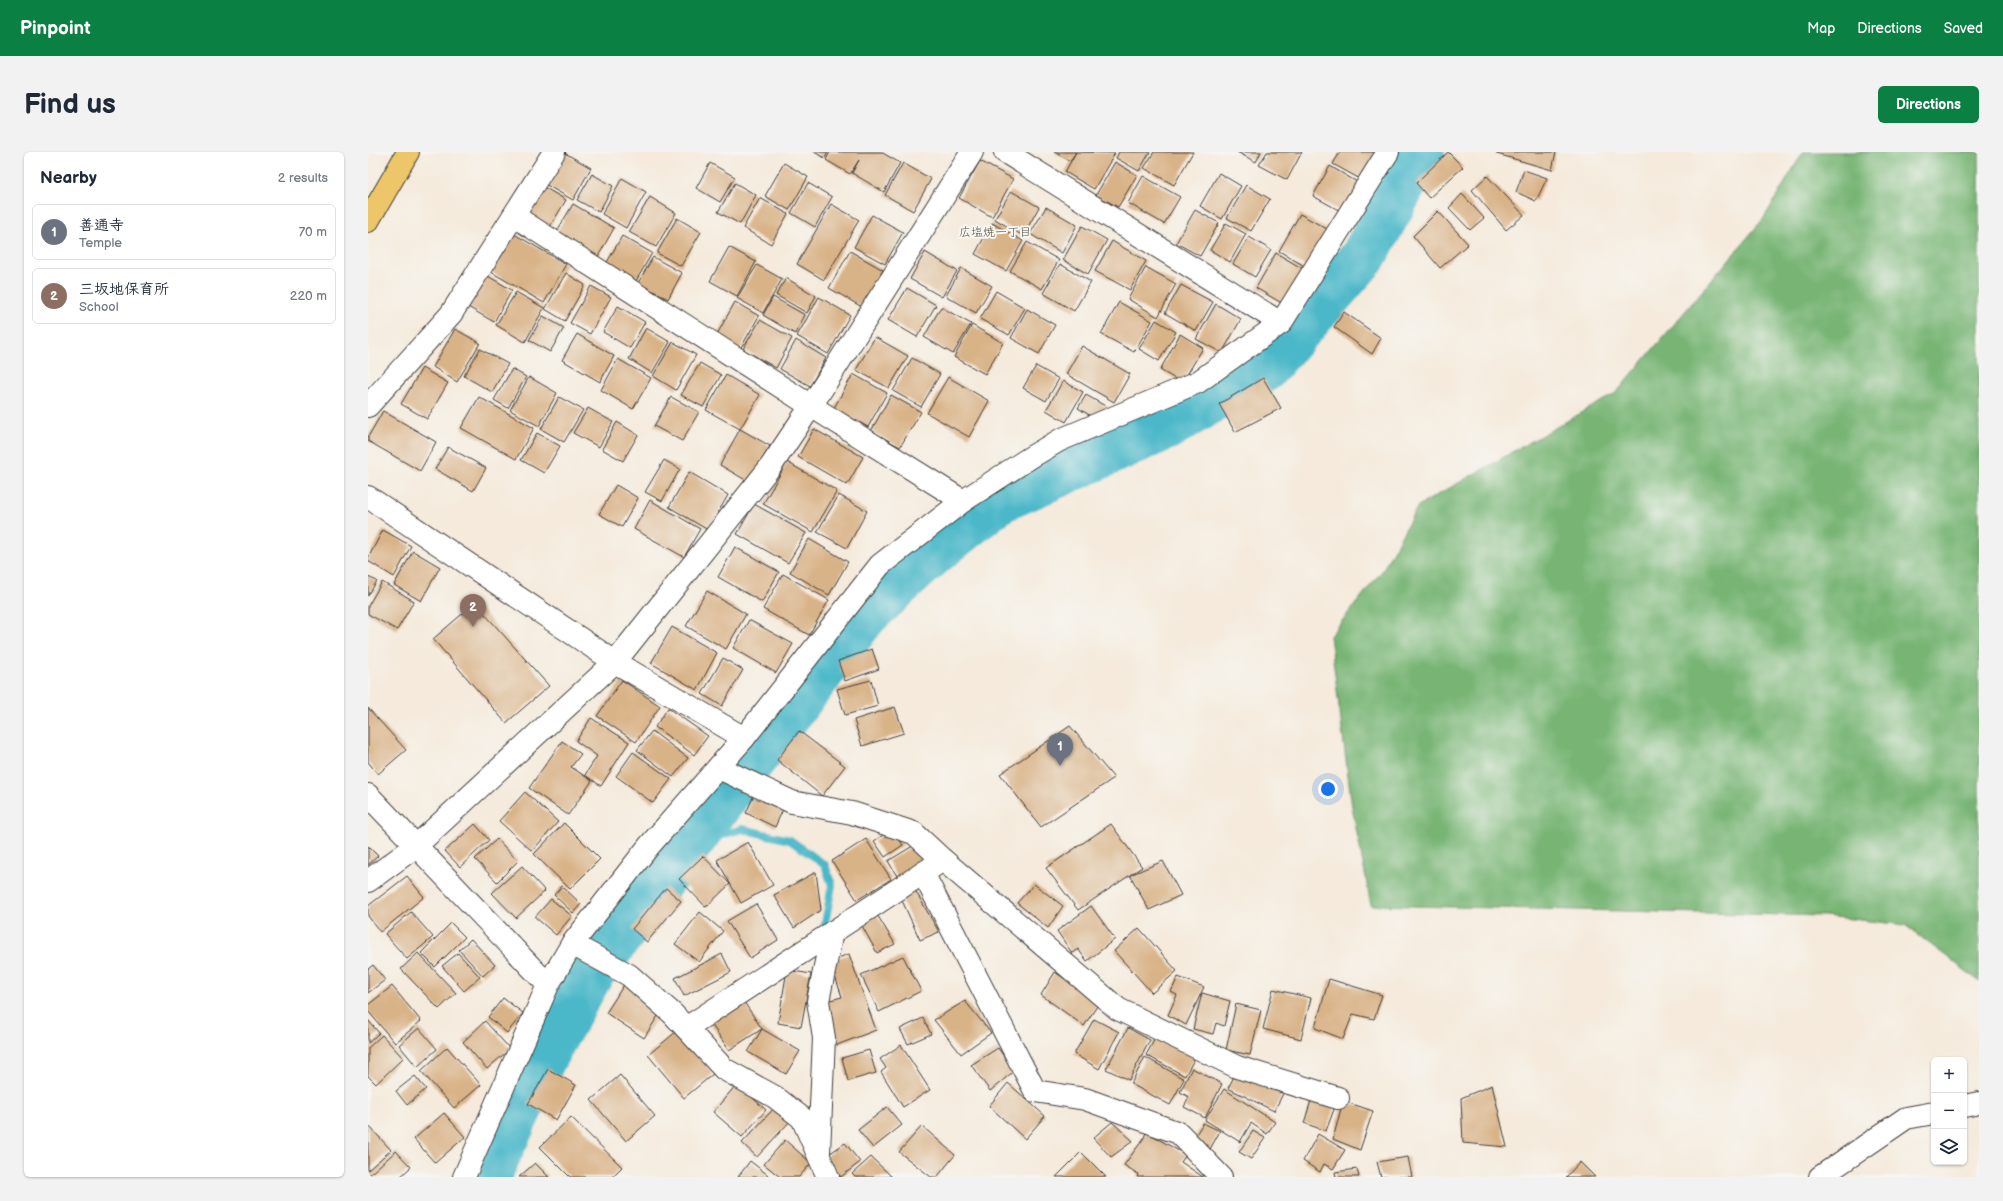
<!DOCTYPE html>
<html lang="en">
<head>
<meta charset="utf-8">
<style>
  :root { --surface:#fff; --page:#f2f2f3; --text:#1f2937; --muted:#747a83; --line:#e0e1e3; --accent:#0b8043 }
  body { margin:0; font-family:"Balsamiq Sans","Klee One",sans-serif; background:var(--page); color:var(--text) }
  .controls { position:absolute; right:12px; bottom:12px; display:grid; overflow:hidden; border-radius:6px; box-shadow:0 1px 3px #0004 }
  .controls button { width:36px; height:36px; display:grid; place-items:center; padding:0; border:0; border-bottom:1px solid var(--line); background:var(--surface); color:var(--text); font:20px sans-serif }
  .you { position:absolute; left:960px; top:637px; width:14px; height:14px; margin:-10px; border:3px solid #fff; border-radius:50%; background:#1a73e8; box-shadow:0 0 0 6px #1a73e833 }
  .badge { display:grid; place-items:center; width:26px; height:26px; border-radius:50%; background:var(--accent); color:#fff; font-size:13px; font-weight:700 }
  .pin { position:absolute; translate:-50% -33px; filter:drop-shadow(0 1px 2px #0008) }
  .pin::after { content:''; position:absolute; top:21px; width:14px; height:12px; background:inherit; clip-path:polygon(0 0,100% 0,50% 100%) }
  .list { margin:0; padding:0; list-style:none }
  h2 { display:flex; justify-content:space-between; align-items:center; height:52px; margin:0; padding:0 16px; font-size:17px }
  h2 small { font-size:13px; font-weight:400; color:var(--muted) }
  .list li { display:grid; grid-template-columns:26px 1fr auto; gap:12px; align-items:center; box-sizing:border-box; height:56px; margin:0 8px 8px; padding:0 8px; border:1px solid var(--line); border-radius:6px }
  .list b { display:block; font-size:15px; white-space:nowrap }
  .list p { margin:0; font-size:13px; white-space:nowrap; color:var(--muted) }
  .list em { font-size:13px; font-style:normal; color:var(--muted) }
  .icon { flex:none; width:22px; height:22px; fill:none; stroke:currentColor; stroke-width:2; stroke-linecap:round; stroke-linejoin:round }
  .map { position:relative; flex:none; width:1611px; height:1025px; overflow:hidden; border-radius:6px }
  header { display:flex; align-items:center; gap:24px; box-sizing:border-box; height:56px; padding:0 20px; background:var(--accent); color:#fff }
  header strong { font-size:19px }
  nav { display:flex; gap:22px; margin-inline-start:auto; font-size:14px }
  .intro { display:flex; align-items:center; justify-content:space-between; box-sizing:border-box; height:96px; padding:0 24px }
  h1 { margin:0; font-size:28px }
  .button { padding:10px 18px; border-radius:6px; background:var(--accent); color:#fff; font-size:14px; font-weight:700 }
  main { display:flex; gap:24px; padding:0 24px }
  aside { flex:1; background:var(--surface); border-radius:6px; box-shadow:0 1px 3px #0004 }
  .map>svg:first-child { display:block }
</style>
</head>
<body>
<header>
<strong>Pinpoint</strong>
<nav><a>Map</a><a>Directions</a><a>Saved</a></nav>
</header>
<div class="intro"><h1>Find us</h1><a class="button">Directions</a></div>
<main>
<aside>
<h2>Nearby<small>2 results</small></h2>
<ul class="list">
<li><span class="badge" style="background:#6b7280">1</span><div><b>善通寺</b><p>Temple</p></div><em>70 m</em></li>
<li><span class="badge" style="background:#8d6e63">2</span><div><b>三坂地保育所</b><p>School</p></div><em>220 m</em></li>
</ul>
</aside>
<div class="map">
<svg width="1611" height="1025" viewBox="0 0 1611 1025">
  <rect width="100%" height="100%" fill="#f6f6f2"/>
  <filter id="ink" filterUnits="userSpaceOnUse"><feTurbulence type="fractalNoise" baseFrequency=".025" numOctaves="2"/><feDisplacementMap in="SourceGraphic" scale="8" xChannelSelector="R" yChannelSelector="G"/><feConvolveMatrix kernelMatrix="1 2 1 2 8 2 1 2 1" color-interpolation-filters="sRGB"/></filter>
  <filter id="wash" filterUnits="userSpaceOnUse"><feTurbulence type="fractalNoise" baseFrequency=".012" numOctaves="4" result="noise"/><feDisplacementMap in="SourceGraphic" scale="16" xChannelSelector="R" yChannelSelector="G"/><feGaussianBlur stdDeviation="0.9" result="paint"/><feColorMatrix in="noise" values="0 0 0 0 0 0 0 0 0 0 0 0 0 0 0 0 0 1.4 0 .05"/><feComposite in="paint" operator="in"/></filter>
  <g filter="url(#wash)">
    <rect width="100%" height="100%" fill="#f5eadb"/>
    <polygon fill="#78b574" stroke="#4a6848" points="1435,0 1611,0 1611,829 1537,773 1457,764 1003,753 984,655 962,484 1014,419 1050,354 1248,241 1396,66"/>
    <g fill="none" stroke-linecap="round" stroke-linejoin="round">
      <polyline stroke="#4cb8c9" stroke-width="8" points="321,693 374,677 422,688 457,713 464,733 455,783"/>
      <polyline stroke="#4cb8c9" stroke-width="47" points="119,1025 176,904 223,821 385,607 497,463 566,400 631,348 798,275 896,217 995,105 1053,0"/>
    </g>
    <g id="blocks">
      <g fill="#d9b388">
        <polygon points="195,0 223,16 205,48 175,31"/>
        <polygon points="446,0 460,0 457,6"/>
        <polygon points="462,0 513,0 532,11 516,40 484,21 491,8 482,22 458,8"/>
        <polygon points="686,0 708,0 702,9"/>
        <polygon points="708,0 747,1 726,37 697,20"/>
        <polygon points="751,0 782,0 771,19 748,6"/>
        <polygon points="786,0 825,0 806,33 776,16"/>
        <polygon points="869,0 893,0 888,10"/>
        <polygon points="899,0 934,0 919,28 891,13"/>
        <polygon points="972,0 1010,0 994,28 965,12"/>
        <polygon points="1080,0 1095,15 1061,46 1048,31"/>
        <polygon points="1129,0 1188,0 1184,18 1129,2"/>
        <polygon points="612,9 645,27 624,65 591,46"/>
        <polygon points="747,10 769,23 750,55 728,43"/>
        <polygon points="342,11 367,25 352,50 328,36"/>
        <polygon points="416,11 440,25 421,58 397,44"/>
        <polygon points="535,11 563,27 545,59 517,43"/>
        <polygon points="962,14 994,33 978,62 945,44"/>
        <polygon points="1156,18 1179,26 1168,49 1148,40"/>
        <polygon points="851,21 873,34 854,67 832,54"/>
        <polygon points="224,22 245,34 231,60 209,48"/>
        <polygon points="775,24 812,45 796,72 760,51"/>
        <polygon points="1119,24 1156,63 1138,78 1104,38"/>
        <polygon points="254,26 278,40 258,76 234,62"/>
        <polygon points="367,31 388,43 372,72 350,60"/>
        <polygon points="440,31 464,45 447,75 423,61"/>
        <polygon points="878,33 902,47 883,79 859,66"/>
        <polygon points="174,34 198,48 180,78 156,64"/>
        <polygon points="643,39 671,55 655,84 627,67"/>
        <polygon points="1094,42 1116,66 1102,78 1081,56"/>
        <polygon points="282,45 308,61 288,95 261,80"/>
        <polygon points="392,46 420,62 403,92 375,76"/>
        <polygon points="205,52 246,76 227,110 185,86"/>
        <polygon points="463,52 491,68 456,128 429,112"/>
        <polygon points="678,55 709,73 694,101 662,82"/>
        <polygon points="827,58 851,71 832,104 808,91"/>
        <polygon points="1070,59 1100,92 1072,116 1045,84"/>
        <polygon points="932,62 959,77 938,115 911,99"/>
        <polygon points="504,63 535,80 517,112 486,95"/>
        <polygon points="309,66 333,80 313,114 289,101"/>
        <polygon points="624,71 655,89 638,119 607,102"/>
        <polygon points="858,71 878,82 862,110 842,98"/>
        <polygon points="714,74 739,88 720,122 695,108"/>
        <polygon points="146,82 198,112 176,151 123,120"/>
        <polygon points="254,84 284,101 268,129 238,112"/>
        <polygon points="881,85 903,98 887,125 865,112"/>
        <polygon points="744,89 778,109 762,138 727,119"/>
        <polygon points="659,90 691,108 674,137 642,119"/>
        <polygon points="361,95 388,110 369,144 342,129"/>
        <polygon points="482,99 515,118 494,155 461,136"/>
        <polygon points="557,100 589,119 574,145 542,127"/>
        <polygon points="908,101 937,118 917,153 888,136"/>
        <polygon points="285,105 314,121 300,147 270,131"/>
        <polygon points="692,112 723,130 706,159 675,141"/>
        <polygon points="389,113 414,127 395,161 369,146"/>
        <polygon points="778,115 808,132 790,165 760,147"/>
        <polygon points="593,116 624,134 608,161 578,144"/>
        <polygon points="198,121 217,133 197,169 177,157"/>
        <polygon points="118,123 144,138 126,170 100,155"/>
        <polygon points="418,126 448,144 439,161 408,143"/>
        <polygon points="813,133 845,150 828,179 797,161"/>
        <polygon points="223,134 243,145 222,182 202,171"/>
        <polygon points="539,136 568,153 549,185 520,168"/>
        <polygon points="628,139 657,156 641,183 612,167"/>
        <polygon points="148,140 176,156 157,190 128,173"/>
        <polygon points="405,145 437,163 427,182 395,163"/>
        <polygon points="451,145 482,163 460,202 429,184"/>
        <polygon points="367,150 391,164 371,199 347,186"/>
        <polygon points="751,150 784,169 766,200 733,182"/>
        <polygon points="848,152 873,167 854,201 828,187"/>
        <polygon points="250,154 277,170 262,196 235,180"/>
        <polygon points="573,155 603,172 585,202 556,185"/>
        <polygon points="659,157 687,173 671,202 643,186"/>
        <polygon points="976,160 1013,186 1004,202 966,175"/>
        <polygon points="175,164 196,176 182,200 161,188"/>
        <polygon points="392,168 424,186 408,216 375,197"/>
        <polygon points="788,168 808,180 791,209 771,197"/>
        <polygon points="604,173 635,191 617,222 586,205"/>
        <polygon points="278,176 302,190 284,221 261,207"/>
        <polygon points="87,177 112,191 89,230 65,215"/>
        <polygon points="209,182 246,204 232,230 194,208"/>
        <polygon points="812,182 835,196 814,231 792,218"/>
        <polygon points="507,185 540,204 521,236 488,218"/>
        <polygon points="428,188 458,206 442,234 412,217"/>
        <polygon points="305,190 328,203 308,238 285,224"/>
        <polygon points="714,194 762,222 746,250 698,222"/>
        <polygon points="112,197 140,212 124,240 96,224"/>
        <polygon points="544,206 572,222 553,255 525,239"/>
        <polygon points="250,207 283,226 265,257 233,238"/>
        <polygon points="332,211 353,223 335,255 313,243"/>
        <polygon points="668,214 691,227 678,249 655,236"/>
        <polygon points="54,216 80,231 59,267 33,252"/>
        <polygon points="144,217 158,225 140,256 126,248"/>
        <polygon points="485,222 519,241 500,275 466,256"/>
        <polygon points="358,223 392,243 372,277 402,294 381,330 352,313 372,277 338,258"/>
        <polygon points="161,225 189,241 171,274 142,258"/>
        <polygon points="580,225 621,249 601,285 559,261"/>
        <polygon points="895,226 913,256 867,280 851,252"/>
        <polygon points="695,229 715,240 698,270 678,258"/>
        <polygon points="523,243 553,260 532,295 503,279"/>
        <polygon points="718,243 739,255 731,269 710,256"/>
        <polygon points="111,245 166,276 148,307 93,276"/>
        <polygon points="191,245 215,258 196,290 173,277"/>
        <polygon points="303,245 331,260 314,289 286,274"/>
        <polygon points="220,256 245,270 231,295 205,281"/>
        <polygon points="15,259 68,290 52,319 0,289 0,285"/>
        <polygon points="249,270 270,283 255,309 234,297"/>
        <polygon points="446,277 495,305 479,333 430,305"/>
        <polygon points="169,281 192,294 176,321 153,308"/>
        <polygon points="80,295 118,316 105,339 67,317"/>
        <polygon points="296,308 312,317 294,349 277,340"/>
        <polygon points="419,310 469,339 445,380 395,352"/>
        <polygon points="321,320 360,343 340,378 301,355"/>
        <polygon points="248,333 270,346 254,375 231,362"/>
        <polygon points="471,343 499,359 479,396 449,380"/>
        <polygon points="282,348 332,377 316,405 266,377"/>
        <polygon points="386,352 438,381 420,411 369,382"/>
        <polygon points="15,378 43,394 26,425 0,409 0,406"/>
        <polygon points="441,387 480,410 461,443 422,420"/>
        <polygon points="367,395 411,420 394,450 350,425"/>
        <polygon points="45,399 72,415 53,449 26,433"/>
        <polygon points="415,422 461,448 441,483 395,457"/>
        <polygon points="0,425 9,429 0,444"/>
        <polygon points="14,430 46,449 29,478 0,462 0,454"/>
        <polygon points="339,439 378,462 358,497 318,474"/>
        <polygon points="107,451 181,534 138,571 65,487"/>
        <polygon points="381,468 425,492 408,521 365,496"/>
        <polygon points="304,475 349,501 329,538 283,511"/>
        <polygon points="504,497 511,517 477,529 470,509"/>
        <polygon points="355,506 375,518 354,554 334,542"/>
        <polygon points="254,528 292,554 268,590 229,564"/>
        <polygon points="503,528 510,554 477,563 469,537"/>
        <polygon points="527,555 536,581 494,594 486,568"/>
        <polygon points="0,556 38,598 10,622 0,610"/>
        <polygon points="300,556 340,584 326,603 287,575"/>
        <polygon points="223,566 261,590 233,634 217,623 229,604 208,589"/>
        <polygon points="702,574 746,626 673,675 632,622"/>
        <polygon points="284,579 320,606 305,625 269,598"/>
        <polygon points="431,579 477,614 454,644 409,608"/>
        <polygon points="194,589 213,602 203,615 224,629 200,663 161,636"/>
        <polygon points="265,600 303,627 285,651 248,624"/>
        <polygon points="157,640 190,670 164,699 131,669"/>
        <polygon points="387,641 416,655 407,675 378,661"/>
        <polygon points="196,671 232,707 202,737 166,702"/>
        <polygon points="107,672 121,688 92,715 77,699"/>
        <polygon points="743,672 774,715 710,758 678,716"/>
        <polygon points="524,677 535,693 517,705 506,689"/>
        <polygon points="129,687 150,709 129,730 107,707"/>
        <polygon points="498,687 523,727 489,748 464,709"/>
        <polygon points="380,690 405,733 373,751 349,708"/>
        <polygon points="548,692 558,708 530,726 520,709"/>
        <polygon points="0,694 10,704 0,713"/>
        <polygon points="335,704 362,732 338,755 311,727"/>
        <polygon points="795,709 813,743 781,758 762,723"/>
        <polygon points="154,714 177,739 148,766 124,741"/>
        <polygon points="448,720 453,758 426,776 406,743"/>
        <polygon points="39,724 56,745 12,780 0,764 0,754"/>
        <polygon points="666,732 695,754 680,776 649,751"/>
        <polygon points="194,734 213,752 205,761 186,743"/>
        <polygon points="298,736 313,749 279,790 264,777"/>
        <polygon points="547,738 571,780 552,788 532,744"/>
        <polygon points="183,747 204,764 188,783 167,765"/>
        <polygon points="388,752 410,788 382,806 359,769"/>
        <polygon points="723,754 747,787 719,809 710,797 704,801 689,779"/>
        <polygon points="43,760 65,785 39,807 17,782"/>
        <polygon points="332,760 355,779 331,810 307,792"/>
        <polygon points="508,761 527,792 509,801 492,770"/>
        <polygon points="83,771 97,785 67,815 53,801"/>
        <polygon points="771,776 809,819 784,841 746,799"/>
        <polygon points="103,787 127,813 115,824 91,798"/>
        <polygon points="50,801 88,841 71,857 33,817"/>
        <polygon points="90,801 112,825 96,839 74,814"/>
        <polygon points="354,802 363,820 316,844 307,826"/>
        <polygon points="481,802 508,878 469,893 458,849 474,845 462,809"/>
        <polygon points="535,804 553,839 511,860 493,823"/>
        <polygon points="5,813 17,828 0,841 0,817"/>
        <polygon points="419,818 443,822 433,875 410,871"/>
        <polygon points="687,820 731,851 716,874 673,843"/>
        <polygon points="810,825 836,835 818,873 800,863 809,843 803,840"/>
        <polygon points="961,827 1014,843 1006,867 985,862 975,887 947,876"/>
        <polygon points="257,831 295,856 276,886 238,861"/>
        <polygon points="24,834 53,869 27,891 0,859 0,853"/>
        <polygon points="905,837 943,846 933,887 895,877"/>
        <polygon points="834,841 862,849 856,874 848,871 845,882 825,877"/>
        <polygon points="372,844 394,877 361,898 339,866"/>
        <polygon points="135,846 155,861 139,881 120,865"/>
        <polygon points="597,849 623,881 593,902 566,868"/>
        <polygon points="868,852 893,858 882,903 858,898"/>
        <polygon points="555,866 563,882 540,892 532,877"/>
        <polygon points="726,867 751,880 731,917 706,902"/>
        <polygon points="0,868 11,881 0,891"/>
        <polygon points="117,869 142,897 119,917 95,890"/>
        <polygon points="51,876 69,897 49,915 31,893"/>
        <polygon points="760,876 782,888 761,928 738,917"/>
        <polygon points="394,877 432,899 418,922 380,900"/>
        <polygon points="309,879 345,922 316,946 280,903"/>
        <polygon points="14,883 35,906 8,932 0,924 0,896"/>
        <polygon points="789,883 828,904 817,924 778,903"/>
        <polygon points="533,893 562,938 535,955 513,920 518,916 512,907"/>
        <polygon points="79,895 113,933 86,956 53,919"/>
        <polygon points="630,896 646,919 622,939 603,913"/>
        <polygon points="501,898 508,921 480,929 474,906"/>
        <polygon points="777,905 816,927 802,953 763,932"/>
        <polygon points="824,916 854,932 837,966 816,955 821,945 812,940"/>
        <polygon points="180,917 208,933 188,968 160,952"/>
        <polygon points="869,919 916,940 906,959 860,936"/>
        <polygon points="252,923 287,964 258,989 223,948"/>
        <polygon points="47,924 58,937 39,953 28,939"/>
        <polygon points="640,931 677,964 657,987 621,954"/>
        <polygon points="369,932 398,958 374,985 345,960"/>
        <polygon points="1124,933 1139,995 1095,991 1093,946"/>
        <polygon points="856,937 907,970 899,982 883,971 872,990 837,968"/>
        <polygon points="945,942 968,952 958,979 936,971"/>
        <polygon points="975,949 1005,959 992,998 965,987"/>
        <polygon points="409,953 424,967 389,1005 374,991"/>
        <polygon points="519,955 534,973 505,996 490,978"/>
        <polygon points="76,961 97,985 67,1011 46,987"/>
        <polygon points="203,965 254,1015 244,1025 202,1025 172,995"/>
        <polygon points="744,970 765,989 743,1005 725,986"/>
        <polygon points="835,971 852,979 841,999 824,989"/>
        <polygon points="0,973 23,998 0,1018"/>
        <polygon points="554,974 587,1003 569,1025 563,1025 531,1000"/>
        <polygon points="885,979 897,986 883,1007 871,1000"/>
        <polygon points="778,980 818,1003 813,1010 835,1025 769,1025 770,1022 756,1013 776,986"/>
        <polygon points="950,982 977,998 965,1017 956,1012 952,1020 935,1009"/>
        <polygon points="417,988 443,1011 431,1025 412,1025 396,1012"/>
        <polygon points="477,991 492,1010 473,1025 458,1004"/>
        <polygon points="28,999 43,1015 32,1025 4,1025 2,1022"/>
        <polygon points="713,1000 738,1025 688,1025"/>
        <polygon points="503,1005 524,1025 487,1025 484,1022"/>
        <polygon points="1040,1005 1044,1025 1013,1025 1009,1010"/>
        <polygon points="382,1009 400,1023 399,1025 370,1025"/>
        <polygon points="1212,1010 1227,1025 1198,1025"/>
        <polygon points="167,1011 181,1025 151,1025"/>
        <polygon points="989,1017 991,1025 968,1025 967,1020"/>
      </g>
    </g>
  </g>
  <g filter="url(#ink)">
    <use href="#blocks" fill-opacity="0" stroke="#3d3b39" stroke-width="1"/>
    <g fill="none" stroke-linecap="round" stroke-linejoin="round">
      <defs>
        <g id="minor">
          <polyline points="637,0 913,171"/>
          <polyline points="146,64 443,254 595,349"/>
          <polyline points="0,254 83,162 186,0"/>
          <polyline points="0,345 247,510 376,586"/>
          <polyline points="351,616 424,650 484,661 546,681 575,708 750,857 869,915 970,946"/>
          <polyline points="0,643 180,833"/>
          <polyline points="575,708 555,721 667,939 717,947 811,981 853,1025"/>
          <polyline points="0,729 48,694 247,510 403,314 443,254 604,0"/>
          <polyline points="204,792 261,823 305,862 356,917 407,945 434,966 460,1025"/>
          <polyline points="318,876 555,721"/>
          <polyline points="1596,954 1611,951"/>
          <polyline points="451,1000 456,886 450,849 464,780"/>
          <polyline points="96,1025 180,833 204,792 281,694 376,586 512,413 595,349 663,305 692,288 830,230 913,171 1020,0"/>
          <polyline points="1452,1025 1538,966 1566,961"/>
        </g>
        <polyline id="highway" points="0,69 40,0"/>
      </defs>
      <use href="#minor" stroke="#3d3b39" stroke-width="24"/>
      <use href="#highway" stroke="#3d3b39" stroke-width="24"/>
      <use href="#minor" stroke="#fff" stroke-width="22"/>
      <use href="#highway" stroke="#ecc669" stroke-width="22"/>
    </g>
  </g>
  <g text-anchor="middle" dominant-baseline="central" stroke-width="4" stroke-linejoin="round" paint-order="stroke">
    <g font-size="12" fill="#5e5142" stroke="#f6f6f2">
      <text x="627" y="80">広塩焼一丁目</text>
    </g>
  </g>
</svg>
<div class="controls">
<button>+</button>
<button>−</button>
<button><svg class="icon" aria-label="layers" viewBox="0 0 24 24"><path d="M12 4l9 5-9 5-9-5zM3 14l9 5 9-5"/></svg></button>
</div>
<div class="you"></div>
<div class="pin badge" style="left:692px;top:614px;background:#6b7280">1</div>
<div class="pin badge" style="left:105px;top:475px;background:#8d6e63">2</div>
</div>
</main>
</body>
</html>
